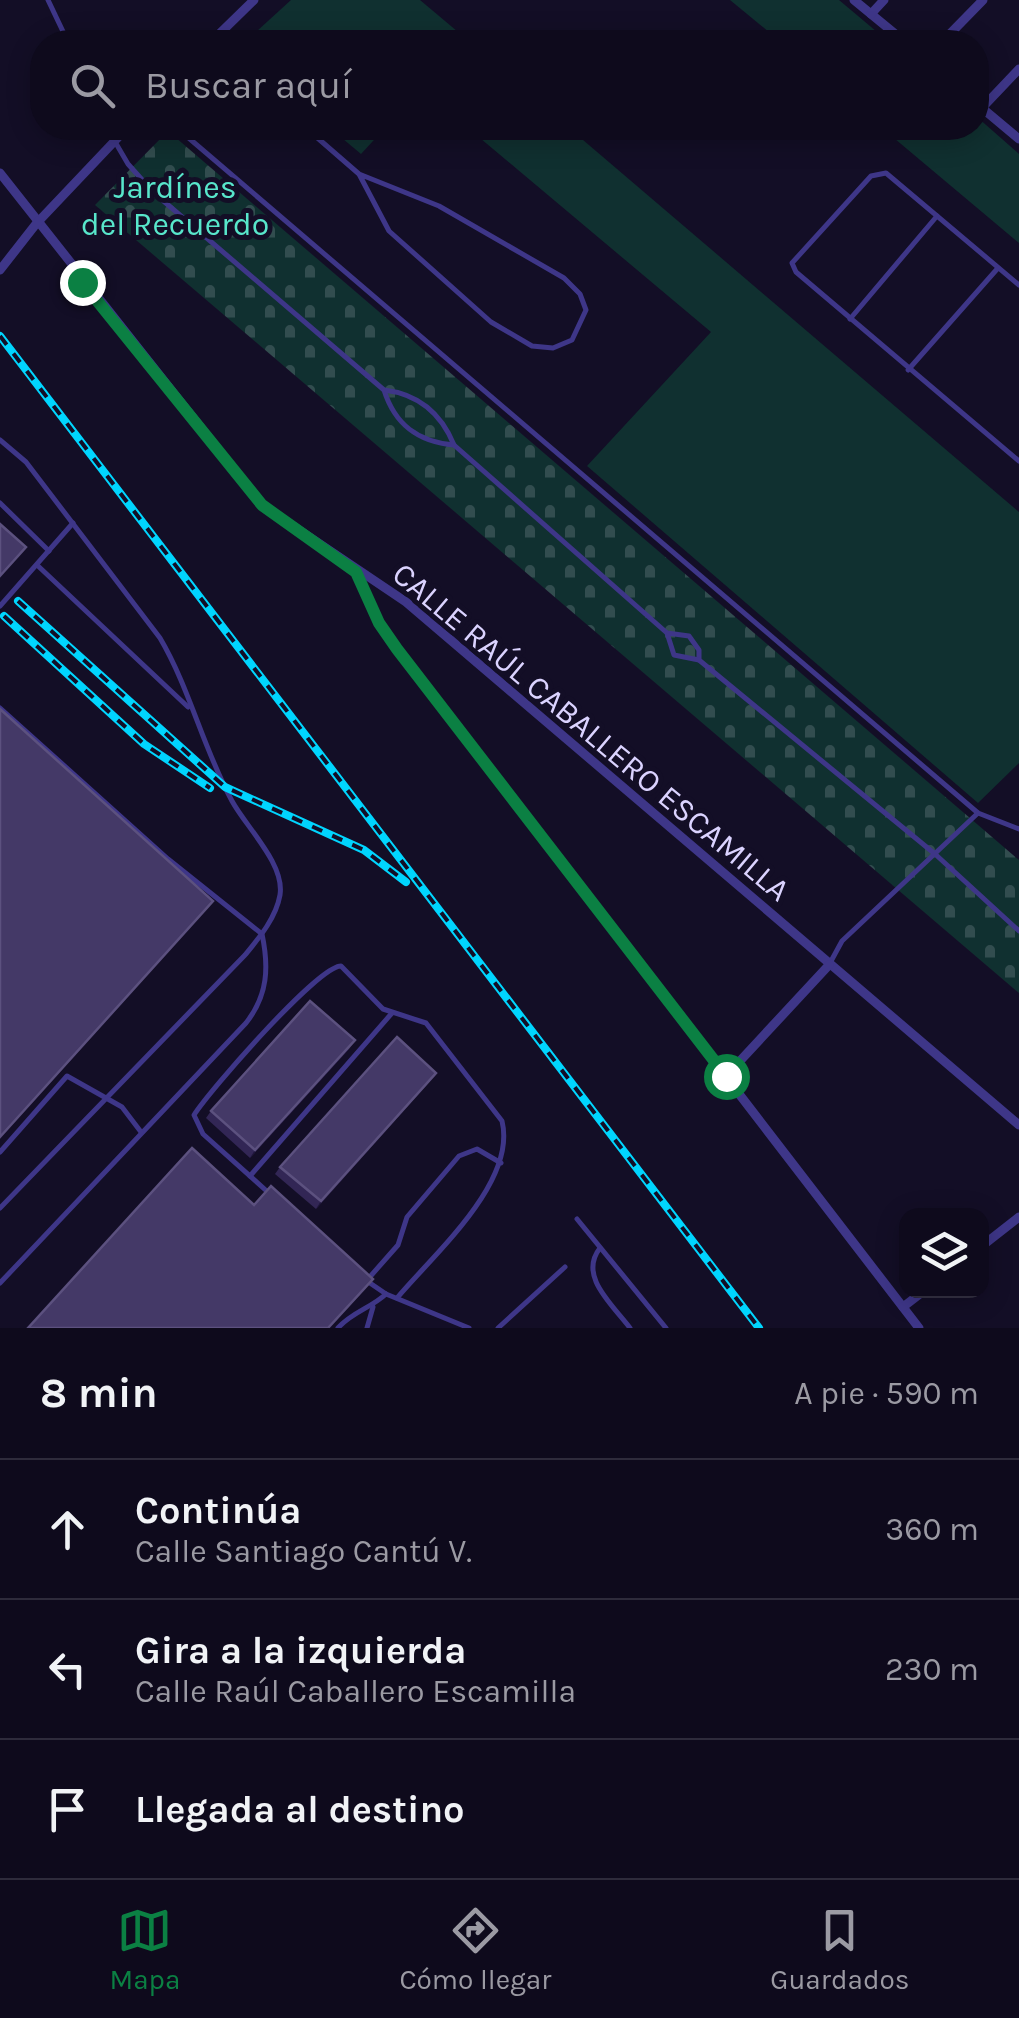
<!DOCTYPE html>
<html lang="es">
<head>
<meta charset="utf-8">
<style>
  :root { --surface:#0e0a1c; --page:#1c1829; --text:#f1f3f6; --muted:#9b9aa3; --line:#2e2b3b; --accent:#0b8043 }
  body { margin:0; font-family:Karla,sans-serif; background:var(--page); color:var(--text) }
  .controls { position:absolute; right:30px; bottom:30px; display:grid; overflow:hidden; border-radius:20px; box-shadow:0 5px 25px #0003 }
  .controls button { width:90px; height:90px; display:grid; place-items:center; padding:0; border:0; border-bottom:2px solid var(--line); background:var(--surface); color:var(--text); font:50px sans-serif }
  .stop { position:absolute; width:30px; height:30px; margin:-22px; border:8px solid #0b8043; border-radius:50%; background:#fff }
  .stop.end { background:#0b8043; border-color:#fff; box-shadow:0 2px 10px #0008 }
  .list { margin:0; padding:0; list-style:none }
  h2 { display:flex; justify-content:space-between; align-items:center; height:130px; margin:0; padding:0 40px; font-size:42px }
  h2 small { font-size:32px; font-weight:400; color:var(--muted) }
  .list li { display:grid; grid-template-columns:65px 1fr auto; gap:30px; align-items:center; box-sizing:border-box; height:140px; padding:0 40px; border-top:2px solid var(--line) }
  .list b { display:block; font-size:38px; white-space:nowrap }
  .list p { margin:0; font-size:32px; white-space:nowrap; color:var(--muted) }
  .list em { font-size:32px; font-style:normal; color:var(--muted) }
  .icon { flex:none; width:55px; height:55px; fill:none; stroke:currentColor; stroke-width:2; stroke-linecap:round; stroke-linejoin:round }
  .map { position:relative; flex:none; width:1019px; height:1328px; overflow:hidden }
  .search { position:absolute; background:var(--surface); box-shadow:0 5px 25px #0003; left:30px; right:30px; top:30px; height:110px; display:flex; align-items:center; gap:25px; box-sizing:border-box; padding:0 35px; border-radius:40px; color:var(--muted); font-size:38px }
  .sheet { height:550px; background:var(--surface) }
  nav { display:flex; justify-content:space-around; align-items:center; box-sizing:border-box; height:140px; border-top:2px solid var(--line); background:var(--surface); font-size:28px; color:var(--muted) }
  nav a { display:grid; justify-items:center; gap:5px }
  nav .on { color:var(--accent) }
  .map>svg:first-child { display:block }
</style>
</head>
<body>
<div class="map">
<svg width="1019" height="1328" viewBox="0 0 1019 1328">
  <defs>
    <pattern id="cemetery-stones" width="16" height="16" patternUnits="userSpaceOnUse" patternTransform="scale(2.5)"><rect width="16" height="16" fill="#103030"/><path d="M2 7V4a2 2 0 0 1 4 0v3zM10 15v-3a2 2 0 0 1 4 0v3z" fill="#324d4f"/></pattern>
  </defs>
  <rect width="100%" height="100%" fill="#130e26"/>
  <g fill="#103030">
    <polygon points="291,0 420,0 470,42 245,42"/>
    <polygon points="730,0 839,0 889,42 781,42"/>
    <polygon points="977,117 1019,154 1019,243 882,128 976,128"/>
    <polygon points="330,128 385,128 361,154"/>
    <polygon points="468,128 569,128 1019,512 1019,763 978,803 587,466 711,332"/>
  </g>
  <polygon fill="url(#cemetery-stones)" points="168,131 1019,860 1019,993 95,205"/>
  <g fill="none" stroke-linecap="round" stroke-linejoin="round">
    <g stroke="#3e3688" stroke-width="5">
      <polyline points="48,0 68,42"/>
      <path d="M 107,128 L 128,164 L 153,192 L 384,390 C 395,425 418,442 454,445"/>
      <polyline points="177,128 978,813 1019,829"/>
      <polyline points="306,128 359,174 389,231 491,322 532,346 553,348 572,340 586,310 580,294 564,278 439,206 359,174"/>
      <polyline points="1019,285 886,173 871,176 792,263 796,272 1019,461"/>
      <polyline points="850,319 937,216"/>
      <polyline points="908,370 998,268"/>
      <path d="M 384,390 C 418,394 441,413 454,445 L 667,633 L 689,636 L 699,650 L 699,660 L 935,854 L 1019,931"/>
      <path d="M 0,440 L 26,462 L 160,638 C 190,689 203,748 232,801 C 246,827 285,864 280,895 C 276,918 259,938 245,955 L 0,1208"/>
      <polyline points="0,503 49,551"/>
      <polyline points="37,565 188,707"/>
      <polyline points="0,606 73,523"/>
      <polyline points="667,633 674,655 699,660"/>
      <path d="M 0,708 L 168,859 L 262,934 C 269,967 268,995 246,1023 L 0,1283"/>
      <polyline points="830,963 842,941 978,813"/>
      <polyline points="0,1152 67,1076 122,1107 141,1132"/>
      <polyline points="250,1176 392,1013"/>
      <path d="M 270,1194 L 203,1134 L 194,1115 C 210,1090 318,966 341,966 L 383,1009 L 426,1023 L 502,1121 C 517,1182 434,1254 397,1298"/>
      <polyline points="577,1219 666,1328"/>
      <path d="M 600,1248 C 578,1276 612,1304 630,1328"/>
      <polyline points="368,1279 398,1245 407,1217 459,1156 477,1149 501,1163"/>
      <polyline points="367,1281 386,1294 469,1328"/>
      <path d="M 338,1328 C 352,1312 371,1308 386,1294"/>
      <polyline points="367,1328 373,1307"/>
      <polyline points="498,1328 565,1267"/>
    </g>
    <g stroke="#3e3688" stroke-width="9">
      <polyline points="854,0 905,42"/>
      <polyline points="871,14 884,0"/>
      <polyline points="211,42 254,0"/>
      <polyline points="942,42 983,0"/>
      <polyline points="976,103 1019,139"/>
      <polyline points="982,108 1019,69"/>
      <polyline points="0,173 262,505 406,602 1019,1125"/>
      <polyline points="0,270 36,224 127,128"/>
      <polyline points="357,574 379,623 397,649 919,1328"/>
      <polyline points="726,1076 829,965"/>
      <polyline points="982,1246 1019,1217"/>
      <polyline points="903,1307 925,1290"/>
    </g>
    <defs>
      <g id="rail">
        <polyline points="0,336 759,1328"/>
        <polyline points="18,601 225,787 364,850 406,882"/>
        <polyline points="4,616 144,744 210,788"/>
      </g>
    </defs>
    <use href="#rail" stroke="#00d5fe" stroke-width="8"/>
    <use href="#rail" stroke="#130e26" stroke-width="4" stroke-dasharray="11" stroke-linecap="butt"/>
  </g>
  <g fill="#322655">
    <polygon points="350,1048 250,1158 206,1118 211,1111"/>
    <polygon points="431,1080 316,1209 275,1174 280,1167"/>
  </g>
  <g fill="#1e153a">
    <polygon points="213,901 206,910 0,1139 0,1137"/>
    <polygon points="355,1040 350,1048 250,1158 255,1150"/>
    <polygon points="436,1073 431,1080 316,1209 321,1201"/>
    <polygon points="373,1279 366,1288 330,1328 328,1328"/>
  </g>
  <g fill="#443967" stroke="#5c517f" stroke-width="2.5">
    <polygon points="0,524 26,547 0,576"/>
    <polygon points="0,709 213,901 0,1137"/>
    <polygon points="310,1001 355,1040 255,1150 211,1111"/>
    <polygon points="397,1037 436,1073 321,1201 280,1167"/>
    <polygon points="192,1148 254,1205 271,1186 373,1279 328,1328 28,1328"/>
  </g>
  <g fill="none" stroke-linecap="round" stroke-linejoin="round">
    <polyline stroke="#0b8043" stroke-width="12" points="82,282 262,505 356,572 379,623 397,649 726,1076"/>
  </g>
  <g text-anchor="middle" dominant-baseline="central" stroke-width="10" stroke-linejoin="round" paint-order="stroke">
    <g font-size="32" fill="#58e6cb" stroke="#130e26">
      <text x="175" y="187">Jardínes<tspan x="175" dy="37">del Recuerdo</tspan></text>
    </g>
    <g font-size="32" fill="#dbd3ff" stroke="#130e26">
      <text transform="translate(591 732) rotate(40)">CALLE RAÚL CABALLERO ESCAMILLA</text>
    </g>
  </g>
</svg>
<div class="controls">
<button><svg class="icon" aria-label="layers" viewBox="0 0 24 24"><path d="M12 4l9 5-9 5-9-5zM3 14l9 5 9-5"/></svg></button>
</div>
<div class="stop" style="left:726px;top:1076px"></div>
<div class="stop end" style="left:82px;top:282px"></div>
<div class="search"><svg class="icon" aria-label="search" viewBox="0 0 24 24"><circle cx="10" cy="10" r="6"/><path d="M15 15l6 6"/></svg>Buscar aquí</div>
</div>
<section class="sheet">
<h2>8 min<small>A pie · 590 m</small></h2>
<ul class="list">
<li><svg class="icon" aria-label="ahead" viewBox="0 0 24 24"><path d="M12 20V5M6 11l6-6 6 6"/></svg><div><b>Continúa</b><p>Calle Santiago Cantú V.</p></div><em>360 m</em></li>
<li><svg class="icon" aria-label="left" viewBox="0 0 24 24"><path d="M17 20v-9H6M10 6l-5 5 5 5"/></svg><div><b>Gira a la izquierda</b><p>Calle Raúl Caballero Escamilla</p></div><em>230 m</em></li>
<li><svg class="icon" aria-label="arrive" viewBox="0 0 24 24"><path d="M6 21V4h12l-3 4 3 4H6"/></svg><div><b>Llegada al destino</b></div></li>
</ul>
</section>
<nav>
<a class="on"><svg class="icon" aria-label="map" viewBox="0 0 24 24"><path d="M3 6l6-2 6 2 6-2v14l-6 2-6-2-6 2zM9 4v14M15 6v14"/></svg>Mapa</a>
<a><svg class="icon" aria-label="directions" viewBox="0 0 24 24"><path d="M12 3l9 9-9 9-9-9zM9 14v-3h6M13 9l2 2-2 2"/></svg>Cómo llegar</a>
<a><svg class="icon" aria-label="saved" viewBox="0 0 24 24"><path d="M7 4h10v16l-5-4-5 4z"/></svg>Guardados</a>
</nav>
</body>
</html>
